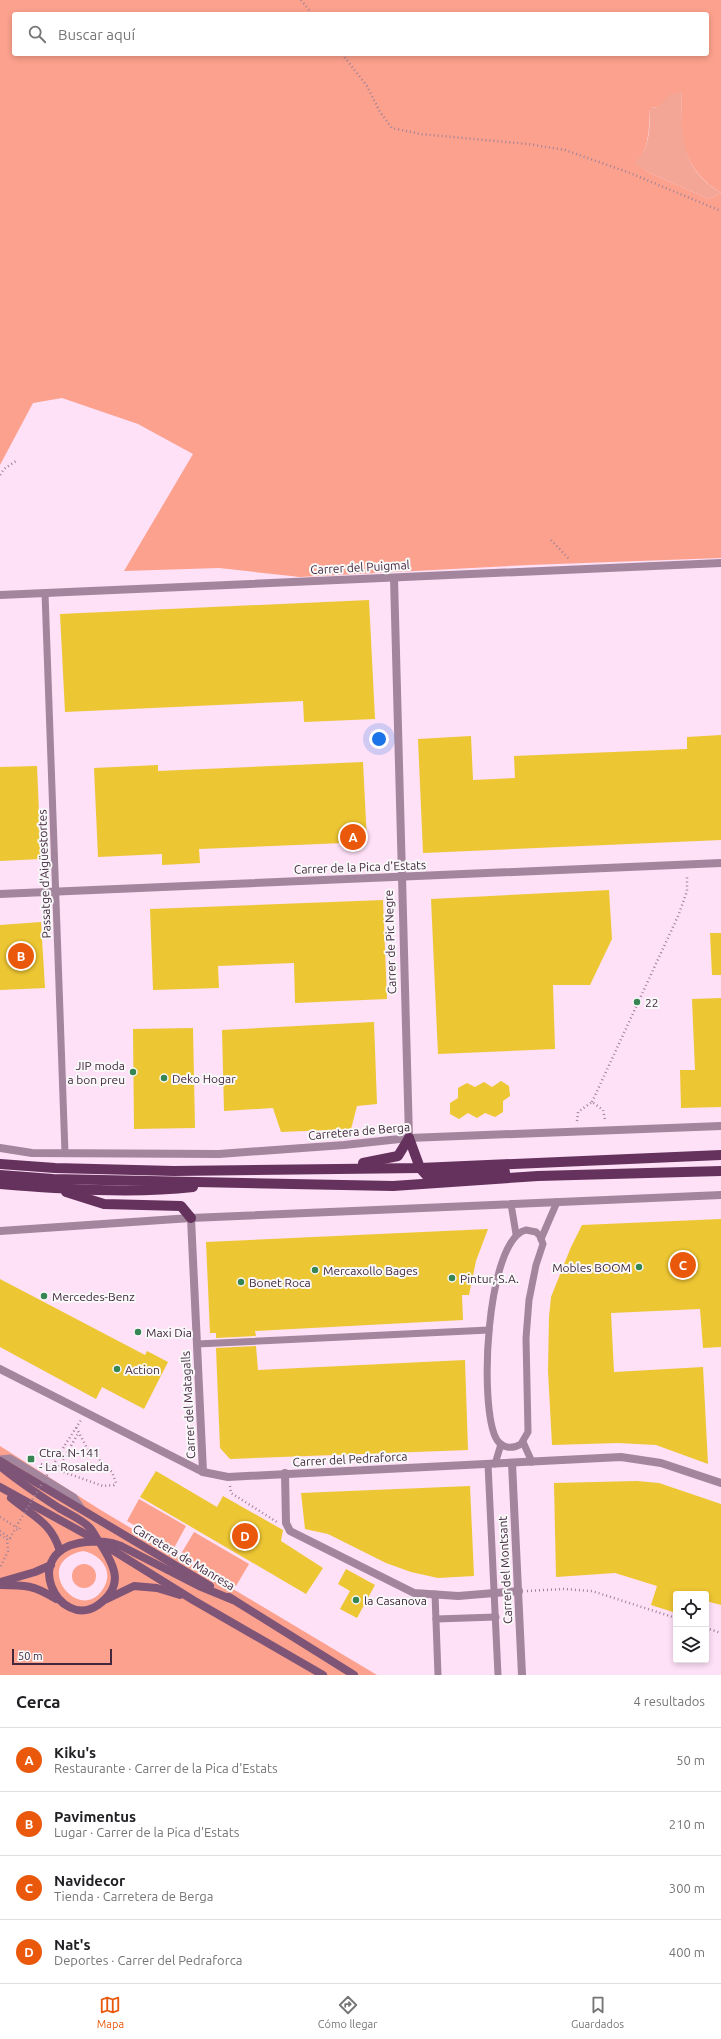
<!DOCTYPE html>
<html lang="es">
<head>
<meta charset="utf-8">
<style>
  :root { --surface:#fff; --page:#f6f6f6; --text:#202124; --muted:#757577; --line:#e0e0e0; --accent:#ea580c }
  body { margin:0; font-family:Ubuntu,sans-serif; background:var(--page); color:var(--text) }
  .controls { position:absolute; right:12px; bottom:12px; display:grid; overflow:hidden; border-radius:4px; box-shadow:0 2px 6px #0003 }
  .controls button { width:36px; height:36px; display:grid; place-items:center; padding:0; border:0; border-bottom:1px solid var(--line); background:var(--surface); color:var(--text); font:20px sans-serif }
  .scale { position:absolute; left:12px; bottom:10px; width:100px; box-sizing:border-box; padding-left:4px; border:2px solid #43273e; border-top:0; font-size:11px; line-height:14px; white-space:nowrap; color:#43273e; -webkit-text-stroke:3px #f8f8f8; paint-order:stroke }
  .you { position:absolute; left:379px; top:739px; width:14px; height:14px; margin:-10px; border:3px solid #fff; border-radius:50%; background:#1a73e8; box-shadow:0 0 0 6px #1a73e833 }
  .badge { display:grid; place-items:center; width:26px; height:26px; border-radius:50%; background:var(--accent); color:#fff; font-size:13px; font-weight:700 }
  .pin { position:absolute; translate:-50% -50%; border:2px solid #fff; box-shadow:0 1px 4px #0006 }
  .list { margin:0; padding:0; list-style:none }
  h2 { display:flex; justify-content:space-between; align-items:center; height:52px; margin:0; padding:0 16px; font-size:17px }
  h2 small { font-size:13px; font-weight:400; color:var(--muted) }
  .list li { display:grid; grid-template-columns:26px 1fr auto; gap:12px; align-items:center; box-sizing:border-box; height:64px; padding:0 16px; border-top:1px solid var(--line) }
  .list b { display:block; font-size:15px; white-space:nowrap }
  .list p { margin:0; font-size:13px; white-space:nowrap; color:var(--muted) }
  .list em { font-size:13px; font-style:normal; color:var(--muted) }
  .icon { flex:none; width:22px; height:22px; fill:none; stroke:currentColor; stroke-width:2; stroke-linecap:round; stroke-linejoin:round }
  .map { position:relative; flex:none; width:721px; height:1675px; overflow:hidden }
  .search { position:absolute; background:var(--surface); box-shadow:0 2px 6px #0003; left:12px; right:12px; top:12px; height:44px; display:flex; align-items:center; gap:10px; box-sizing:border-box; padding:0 14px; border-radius:4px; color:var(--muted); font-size:15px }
  .sheet { height:308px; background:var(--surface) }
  nav { display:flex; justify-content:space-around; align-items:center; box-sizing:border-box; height:56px; border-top:1px solid var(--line); background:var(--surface); font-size:11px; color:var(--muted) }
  nav a { display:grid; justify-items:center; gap:2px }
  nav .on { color:var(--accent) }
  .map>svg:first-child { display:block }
</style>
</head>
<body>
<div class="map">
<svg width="721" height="1675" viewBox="0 0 721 1675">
  <rect width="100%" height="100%" fill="#fee0f7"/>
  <g fill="#fca18d" fill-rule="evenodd">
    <path d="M 0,0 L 721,0 L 721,193 C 696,178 682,155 681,126 C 681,114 682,103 682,91 L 658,107 L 650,108 C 649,125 650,152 635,163 L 650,173 L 709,199 L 721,193 L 721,558 L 529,565 L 300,577 L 219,568 L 124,571 L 193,454 L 138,424 L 62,398 L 33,403 L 0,465 ZM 14,14 L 707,14 L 707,54 L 14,54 Z"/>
    <path d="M 0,1446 L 99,1509 L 377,1675 L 0,1675 ZM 83,1551 C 100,1554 115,1571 103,1589 C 79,1626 29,1562 83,1551 Z"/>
    <polygon points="139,1499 186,1526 174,1548 127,1521"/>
    <polygon points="194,1532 249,1564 236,1586 181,1554"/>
    <circle cx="84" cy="1576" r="12"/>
  </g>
  <path fill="#f3a695" d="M 682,91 C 681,134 679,168 721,193 L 709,199 L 650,173 L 634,163 C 650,153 650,125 650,108 L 658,107 L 669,95 Z"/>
  <g fill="#edc633">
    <polygon points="369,600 375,719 304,722 303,701 65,712 60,614"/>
    <polygon points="721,735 721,840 423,853 418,739 471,736 473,780 515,778 514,756 687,749 687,737"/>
    <polygon points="363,762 367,842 199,849 200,863 162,865 162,854 98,857 94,768 158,765 158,771"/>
    <polygon points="37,766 41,859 0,861 0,767"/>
    <polygon points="609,890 612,939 590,985 553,985 555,1049 438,1054 431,899"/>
    <polygon points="383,900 387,999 295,1003 294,963 218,966 219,988 153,990 150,909"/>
    <polygon points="41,922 45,988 0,990 0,925"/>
    <polygon points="710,933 721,933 721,975 712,975"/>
    <polygon points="721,998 721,1107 681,1108 680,1070 695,1070 692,999"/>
    <polygon points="374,1022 377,1104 357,1106 351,1129 281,1132 273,1108 224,1111 222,1030"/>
    <polygon points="193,1028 195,1128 134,1129 133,1029"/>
    <polygon points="501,1081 509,1086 510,1096 503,1101 503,1112 495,1117 485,1113 477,1118 468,1113 459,1119 450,1114 450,1103 458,1098 458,1088 467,1083 475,1087 484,1082 492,1087"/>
    <polygon points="721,1219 721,1347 703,1348 700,1309 611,1313 614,1372 703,1367 708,1464 656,1445 618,1443 552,1445 548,1371 549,1317 551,1297 571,1247 582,1225"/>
    <polygon points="488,1229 476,1261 469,1295 462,1295 463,1320 255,1331 256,1336 216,1338 216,1333 210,1333 206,1242"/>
    <polygon points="0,1279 145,1355 147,1351 168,1362 144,1409 102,1387 96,1399 0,1347"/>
    <polygon points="256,1346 258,1370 465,1360 468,1450 230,1459 220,1448 216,1348"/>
    <polygon points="156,1471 217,1507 223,1496 283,1530 281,1541 323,1568 306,1594 140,1497"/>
    <polygon points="637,1481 659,1483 721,1504 721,1605 706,1601 706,1594 676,1594 676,1613 651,1605 657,1586 615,1573 556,1577 554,1483"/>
    <polygon points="470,1486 474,1576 438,1578 411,1572 386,1563 328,1534 305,1529 301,1493"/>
    <polygon points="346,1569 375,1585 357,1618 340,1609 350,1591 338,1584"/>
  </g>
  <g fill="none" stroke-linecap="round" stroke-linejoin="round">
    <g stroke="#9f8299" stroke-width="2.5" stroke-dasharray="1 3" stroke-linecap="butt">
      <polyline points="301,0 312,14"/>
      <polyline points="342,54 367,86 380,112 392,128 420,134 528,144 565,150 630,173 721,211"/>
      <polyline points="0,475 4,469 16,461"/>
      <polyline points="551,540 569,559"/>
      <polyline points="592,1102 679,914 687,891 687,875"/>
      <polyline points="577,1121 578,1112 592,1102 603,1110 605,1120"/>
      <polyline points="65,1445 81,1420"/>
      <polyline points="41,1464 103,1486 114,1485 116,1483 112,1472 87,1448 76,1427"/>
      <polyline points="57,1470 79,1432"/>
      <polyline points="230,1486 231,1493 277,1522"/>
      <polyline points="0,1517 16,1527"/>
      <polyline points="0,1531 10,1538 15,1529 19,1530 20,1528"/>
      <polyline points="0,1535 7,1539 8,1551 0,1568"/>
      <polyline points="527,1591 563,1589 592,1591 676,1618"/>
      <polyline points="706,1628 721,1633"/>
    </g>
    <g stroke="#a3859d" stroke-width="7">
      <polyline points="45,593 65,1153"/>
      <polyline points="511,1204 516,1234"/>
      <path d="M 526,1230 L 536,1232 L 540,1236 L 543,1244 L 536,1265 L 529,1300 L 526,1338 L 528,1432 L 521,1444 C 513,1449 503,1449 497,1440 C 478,1410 486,1239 526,1230 Z"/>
      <polyline points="541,1239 557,1202"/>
      <polyline points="197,1344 489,1330"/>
      <polyline points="523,1442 532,1462"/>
      <polyline points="0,1459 10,1458 25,1467 74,1497 82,1509"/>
      <polyline points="488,1464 498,1675"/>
      <polyline points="495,1464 501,1444"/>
      <polyline points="435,1594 438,1675"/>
      <polyline points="436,1619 496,1617"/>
    </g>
    <g stroke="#a3859d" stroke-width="8">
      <polyline points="394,578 409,1138"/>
      <polyline points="0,595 721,563"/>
      <polyline points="0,894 721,863"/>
      <polyline points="0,1148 32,1153 219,1154 344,1145 409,1138 721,1126"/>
      <polyline points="191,1218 203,1472"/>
      <polyline points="0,1231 191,1218 721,1195"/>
      <polyline points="0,1369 203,1472 228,1477 621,1457 661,1463 721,1483"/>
      <polyline points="512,1463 522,1675"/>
      <polyline points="285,1473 286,1523 290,1531 414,1593 458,1596 519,1591"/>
    </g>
    <g stroke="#7e5477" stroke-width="8">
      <polyline points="0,1461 210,1586"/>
      <path d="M 0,1466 C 19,1482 39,1495 59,1508 C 69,1514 83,1520 90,1528 C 94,1532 96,1538 100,1543 C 115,1566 125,1586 98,1605 C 59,1632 17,1549 86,1542 C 99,1541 109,1541 121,1546 L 199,1586 L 233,1600"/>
      <polyline points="0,1487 98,1541 193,1600 323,1675"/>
      <path d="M 11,1498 C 34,1517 51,1522 60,1551"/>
      <polyline points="1,1582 35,1572 51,1565"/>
      <path d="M 0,1585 C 25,1585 34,1585 56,1599"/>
      <polyline points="229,1597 354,1675"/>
      <polyline points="107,1599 134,1586 157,1588 180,1595"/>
    </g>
    <g stroke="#64325c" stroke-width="10">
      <polyline points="409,1138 420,1168 427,1176 505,1172"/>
      <polyline points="363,1163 398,1156 409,1138"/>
      <polyline points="0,1164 55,1168 174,1171 420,1168 721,1155"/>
      <polyline points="0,1175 53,1179 393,1186 538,1176 721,1171"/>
      <path d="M 0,1184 C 62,1189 132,1194 193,1187"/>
      <polyline points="66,1192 104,1204 181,1206 191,1218"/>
    </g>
    <polyline stroke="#9f8299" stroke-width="2.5" stroke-dasharray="1 3" stroke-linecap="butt" points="16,1527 65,1445"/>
  </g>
  <g fill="#388554" stroke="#f8f8f8" stroke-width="1.5">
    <circle cx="637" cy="1002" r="4"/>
    <circle cx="133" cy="1072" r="4"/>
    <circle cx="164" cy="1078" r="4"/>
    <circle cx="639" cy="1267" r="4"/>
    <circle cx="315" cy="1270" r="4"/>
    <circle cx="452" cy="1278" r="4"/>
    <circle cx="241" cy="1282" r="4"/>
    <circle cx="44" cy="1296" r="4"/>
    <circle cx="138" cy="1332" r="4"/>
    <circle cx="117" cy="1369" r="4"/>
    <rect x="27" y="1455" width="8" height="8" rx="2"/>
    <circle cx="356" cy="1600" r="4"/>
  </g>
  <g text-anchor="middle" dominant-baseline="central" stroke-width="4" stroke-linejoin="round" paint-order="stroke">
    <g font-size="12" fill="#43273e" stroke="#f8f8f8">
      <text transform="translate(360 567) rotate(-3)">Carrer del Puigmal</text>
      <text transform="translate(360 867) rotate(-2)">Carrer de la Pica d'Estats</text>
      <text transform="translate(44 874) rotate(-92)">Passatge d'Aigüestortes</text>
      <text transform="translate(390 942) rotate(-92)">Carrer de Pic Negre</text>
      <text transform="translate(359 1131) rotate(-5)">Carretera de Berga</text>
      <text transform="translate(188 1405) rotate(-93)">Carrer del Matagalls</text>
      <text transform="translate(350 1459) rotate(-3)">Carrer del Pedraforca</text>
      <text transform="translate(184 1557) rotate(31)">Carretera de Manresa</text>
      <text transform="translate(505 1570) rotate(-93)">Carrer del Montsant</text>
    </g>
    <g font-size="12" fill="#43273e" stroke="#f8f8f8" text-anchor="start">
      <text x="645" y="1002">22</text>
      <text x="125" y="1065" text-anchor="end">JIP moda<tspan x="125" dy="14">a bon preu</tspan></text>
      <text x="172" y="1078">Deko Hogar</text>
      <text x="631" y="1267" text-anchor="end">Mobles BOOM</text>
      <text x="323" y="1270">Mercaxollo Bages</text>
      <text x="460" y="1278">Pintur, S.A.</text>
      <text x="249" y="1282">Bonet Roca</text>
      <text x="52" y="1296">Mercedes-Benz</text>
      <text x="146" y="1332">Maxi Dia</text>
      <text x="125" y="1369">Action</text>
      <text x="39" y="1452">Ctra. N-141<tspan x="39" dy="14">- La Rosaleda</tspan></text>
      <text x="364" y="1600">la Casanova</text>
    </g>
  </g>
</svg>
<div class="controls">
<button><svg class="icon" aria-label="locate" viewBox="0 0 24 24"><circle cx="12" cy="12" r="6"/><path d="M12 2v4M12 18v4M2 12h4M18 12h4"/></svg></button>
<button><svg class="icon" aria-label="layers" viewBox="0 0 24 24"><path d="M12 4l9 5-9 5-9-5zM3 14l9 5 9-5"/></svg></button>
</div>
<div class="scale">50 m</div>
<div class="you"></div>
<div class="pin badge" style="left:353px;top:837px">A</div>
<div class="pin badge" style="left:21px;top:956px">B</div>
<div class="pin badge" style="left:683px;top:1265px">C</div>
<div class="pin badge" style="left:245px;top:1536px">D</div>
<div class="search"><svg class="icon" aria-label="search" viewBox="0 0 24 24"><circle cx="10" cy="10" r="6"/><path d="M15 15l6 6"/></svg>Buscar aquí</div>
</div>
<section class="sheet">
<h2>Cerca<small>4 resultados</small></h2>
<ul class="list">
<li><span class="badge">A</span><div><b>Kiku's</b><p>Restaurante · Carrer de la Pica d'Estats</p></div><em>50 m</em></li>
<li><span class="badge">B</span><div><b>Pavimentus</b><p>Lugar · Carrer de la Pica d'Estats</p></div><em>210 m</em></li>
<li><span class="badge">C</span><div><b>Navidecor</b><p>Tienda · Carretera de Berga</p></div><em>300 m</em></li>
<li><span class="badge">D</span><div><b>Nat's</b><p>Deportes · Carrer del Pedraforca</p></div><em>400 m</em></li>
</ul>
</section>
<nav>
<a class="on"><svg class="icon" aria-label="map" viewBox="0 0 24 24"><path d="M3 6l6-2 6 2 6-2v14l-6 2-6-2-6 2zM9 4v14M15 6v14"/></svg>Mapa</a>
<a><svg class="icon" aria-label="directions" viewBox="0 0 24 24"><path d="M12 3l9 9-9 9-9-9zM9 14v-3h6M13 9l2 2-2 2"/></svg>Cómo llegar</a>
<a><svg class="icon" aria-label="saved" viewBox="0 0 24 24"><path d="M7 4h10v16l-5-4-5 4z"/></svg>Guardados</a>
</nav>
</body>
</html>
